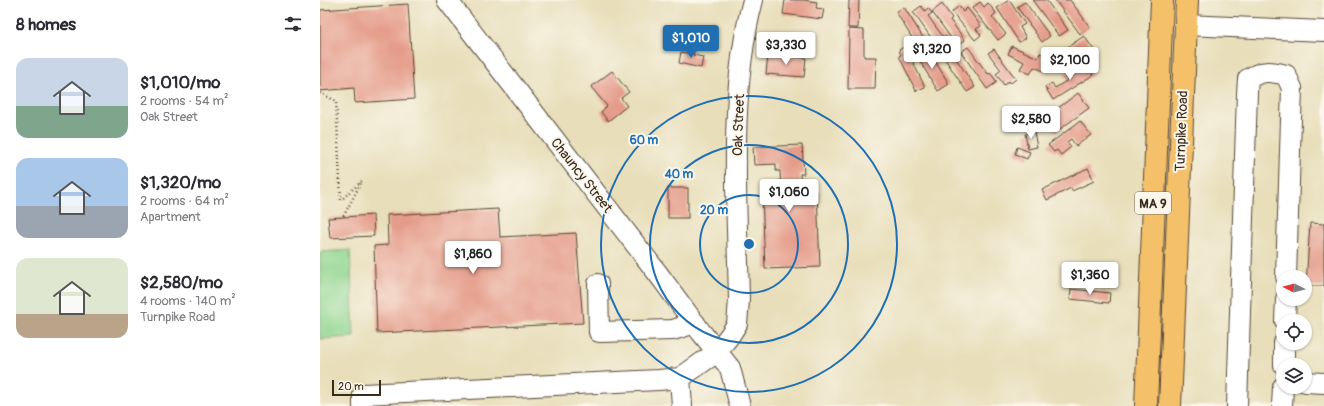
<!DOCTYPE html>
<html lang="en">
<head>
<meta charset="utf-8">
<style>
  body { margin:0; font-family:Pangolin,sans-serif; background:#f2f2f3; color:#2b2b33; height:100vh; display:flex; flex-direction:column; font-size:15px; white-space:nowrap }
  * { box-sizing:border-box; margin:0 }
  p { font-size:13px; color:#7c7c81 }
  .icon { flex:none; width:22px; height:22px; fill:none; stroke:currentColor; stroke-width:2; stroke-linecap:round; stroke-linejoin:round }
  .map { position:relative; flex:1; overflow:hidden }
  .details { display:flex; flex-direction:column; background:#fff; width:320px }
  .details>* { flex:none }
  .needle { width:26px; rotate:276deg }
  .controls { position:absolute; left:956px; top:270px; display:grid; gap:8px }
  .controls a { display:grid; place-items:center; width:36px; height:36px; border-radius:50%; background:#fff; box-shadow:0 1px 3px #0004; font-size:20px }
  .scale { position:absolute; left:12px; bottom:10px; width:49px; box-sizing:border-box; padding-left:4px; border:2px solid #3b2a1e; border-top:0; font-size:11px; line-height:14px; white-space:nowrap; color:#3b2a1e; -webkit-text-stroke:3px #fbf7ec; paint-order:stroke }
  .price { position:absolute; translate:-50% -34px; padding:0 9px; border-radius:4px; background:#fff; color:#222; font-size:13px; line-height:26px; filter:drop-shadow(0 1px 2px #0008) }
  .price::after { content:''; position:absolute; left:50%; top:24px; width:12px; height:9px; margin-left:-6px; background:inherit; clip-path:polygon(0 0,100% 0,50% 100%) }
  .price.active { background:#1f6fb2; color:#fff }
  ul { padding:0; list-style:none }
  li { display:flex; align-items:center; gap:12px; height:100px; padding:0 16px }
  li span { display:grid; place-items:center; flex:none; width:112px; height:80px; border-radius:12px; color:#555 }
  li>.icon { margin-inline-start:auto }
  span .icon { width:48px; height:48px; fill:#fffc; stroke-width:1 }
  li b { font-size:17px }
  h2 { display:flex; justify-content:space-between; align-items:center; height:48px; padding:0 16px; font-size:17px }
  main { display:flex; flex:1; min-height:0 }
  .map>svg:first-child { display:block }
</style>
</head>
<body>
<main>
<section class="details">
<h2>8 homes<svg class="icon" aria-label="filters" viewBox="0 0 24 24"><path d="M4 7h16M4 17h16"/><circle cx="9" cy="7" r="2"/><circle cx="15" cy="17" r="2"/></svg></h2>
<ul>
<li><span style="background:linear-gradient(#c9d6e8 60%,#7fa58c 0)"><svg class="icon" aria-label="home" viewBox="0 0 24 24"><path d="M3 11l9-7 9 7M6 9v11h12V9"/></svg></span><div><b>$1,010/mo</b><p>2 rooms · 54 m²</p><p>Oak Street</p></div></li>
<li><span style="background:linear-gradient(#a9c7e8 60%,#9aa5b1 0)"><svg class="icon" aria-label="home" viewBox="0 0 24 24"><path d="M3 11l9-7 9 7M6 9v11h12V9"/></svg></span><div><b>$1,320/mo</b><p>2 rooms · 64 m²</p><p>Apartment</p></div></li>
<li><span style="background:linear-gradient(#dfe7d0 70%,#b9a48a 0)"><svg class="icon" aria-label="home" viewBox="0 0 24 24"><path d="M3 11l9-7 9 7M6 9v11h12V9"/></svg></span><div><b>$2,580/mo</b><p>4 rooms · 140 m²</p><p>Turnpike Road</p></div></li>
</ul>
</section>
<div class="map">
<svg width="1004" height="406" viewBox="0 0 1004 406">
  <rect width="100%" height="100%" fill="#fbf7ec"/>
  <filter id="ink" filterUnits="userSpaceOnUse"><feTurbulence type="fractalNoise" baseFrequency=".025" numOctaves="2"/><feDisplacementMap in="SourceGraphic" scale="8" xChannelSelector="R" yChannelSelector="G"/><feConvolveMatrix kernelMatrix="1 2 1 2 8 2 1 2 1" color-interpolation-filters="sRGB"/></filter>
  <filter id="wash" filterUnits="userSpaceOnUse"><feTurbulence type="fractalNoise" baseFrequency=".012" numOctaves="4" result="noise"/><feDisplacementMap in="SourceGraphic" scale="16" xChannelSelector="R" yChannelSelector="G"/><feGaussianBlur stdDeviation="0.9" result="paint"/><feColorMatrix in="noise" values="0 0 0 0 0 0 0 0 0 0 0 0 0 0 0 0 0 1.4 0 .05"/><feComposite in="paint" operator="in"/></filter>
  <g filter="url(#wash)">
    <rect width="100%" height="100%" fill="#e8deba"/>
    <!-- green -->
    <path fill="#8dd58f" stroke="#648056" d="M30,250L34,337L0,339V252Z"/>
    <g id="blocks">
      <!-- building -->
      <g fill="#e59b89">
        <path d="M465,0H483L497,2L496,8L504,9L502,19L463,14Z"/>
        <path d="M529,0H539L538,28H528Z"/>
        <path d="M689,0L705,24L700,27L706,38L699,42L677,8Z"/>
        <path d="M714,0H726L748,30L739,36L713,1Z"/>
        <path d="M735,0H750L770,27L760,34Z"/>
        <path d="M660,2L664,7L668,3L676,13L672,17L686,34L678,40L652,8Z"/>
        <path d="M705,2L730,36L722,42L697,7Z"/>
        <path d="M88,4L94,99L35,103L34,88L0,91V10Z"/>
        <path d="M622,4L632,18L630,20L645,40L637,46L612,12Z"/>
        <path d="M601,6L605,11L608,8L612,13L608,16L623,37L625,36L629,41L619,49L593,12Z"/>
        <path d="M639,6L643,12L647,8L661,26L656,29L661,35L655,40L632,12Z"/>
        <path d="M584,7L607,44L599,49L576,12Z"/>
        <path d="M529,29L544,30V57H556L555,89H528Z"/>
        <path d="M764,36L774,50L763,57L759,51L738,65L733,57Z"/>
        <path d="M585,46L605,87L596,91L579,56L581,55L579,50Z"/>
        <path d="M692,46L718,58L720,53L727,56L725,61L728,63L724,71L714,67L710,74L700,69L704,62L688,54Z"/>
        <path d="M648,47L667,73L671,74L677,82L667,89L641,52Z"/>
        <path d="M368,48L374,50L373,55L383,57L381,68L359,63L361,52L367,53Z"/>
        <path d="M607,48L629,84L618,91L596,55Z"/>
        <path d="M674,49L696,79L691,83L689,81L684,85L676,74L681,70L668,53Z"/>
        <path d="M631,51L655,87L647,92L623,56Z"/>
        <path d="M448,55L486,58L484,77L446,74Z"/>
        <path d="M762,64L764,67L767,66L773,75L733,100L725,87L732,83L735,88L748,80L744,75Z"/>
        <path d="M292,71L309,92L301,98L307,106L288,121L281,112L287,106L271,87Z"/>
        <path d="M758,93L769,108L736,132L725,118Z"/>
        <path d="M760,121L771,135L756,146L751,139L747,142L751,147L741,155L737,150L734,152L728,145Z"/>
        <path d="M714,132L717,147L708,149L705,134Z"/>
        <path d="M482,145L484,174H480L481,193L497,192L500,267L445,269L442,194L461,193L460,171H456V164L434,165L433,147Z"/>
        <path d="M697,147L710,152L707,159L695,154Z"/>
        <path d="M768,168L774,181L752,191L751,188L727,200L722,190Z"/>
        <rect x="348" y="188" width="20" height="30"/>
        <path d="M178,209L180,237L256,233L263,323L57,333L54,246L68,245L67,215Z"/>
        <path d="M53,215L54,236L10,238L8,218Z"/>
        <path d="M990,223L1004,224V286H986Z"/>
        <path d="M751,289L790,293L789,303L750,299Z"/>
      </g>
    </g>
  </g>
  <g filter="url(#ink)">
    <use href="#blocks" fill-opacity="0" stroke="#554535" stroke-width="1"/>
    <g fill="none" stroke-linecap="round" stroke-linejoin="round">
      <!-- minor casing -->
      <g stroke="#554535" stroke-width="22">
        <g id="minor">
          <path d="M127,0L339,275L381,332L410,368L420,406"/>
          <path d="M866,25L1004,31"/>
          <path d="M278,284L279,332L353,330L375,323"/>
          <path d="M965,321L966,299"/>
          <path d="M964,365V343"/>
          <path d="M360,378L362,406"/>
          <path d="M985,382L1004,383"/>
          <path d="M43,406V394L339,380L360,378L397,352L410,335L417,324L419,300C417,203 408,94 433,0"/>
          <path d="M917,406L927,93L928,79C942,70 950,71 966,75L972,88L966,277"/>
          <path d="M962,406L963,387"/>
        </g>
      </g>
      <!-- highway casing -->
      <g stroke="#554535" stroke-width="24">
        <g id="highway">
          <path d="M826,406L842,0"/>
          <path d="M850,406L867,0"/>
        </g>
      </g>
      <!-- path -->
      <path stroke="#554535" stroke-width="2.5" stroke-dasharray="1 3" stroke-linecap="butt" d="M0,93L16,101L21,200L42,181L23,217"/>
      <!-- minor -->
      <use href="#minor" stroke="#fff" stroke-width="20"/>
      <!-- highway -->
      <use href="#highway" stroke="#f4c16b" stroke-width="22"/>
    </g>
  </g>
  <!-- distance rings -->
  <g fill="none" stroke="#1f6fb2" stroke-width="2">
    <circle cx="429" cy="244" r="49"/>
    <circle cx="429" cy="244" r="99"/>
    <circle cx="429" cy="244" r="148"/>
  </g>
  <g text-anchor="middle" stroke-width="4" stroke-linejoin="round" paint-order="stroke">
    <!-- shield labels -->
    <rect fill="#fbf7ec" stroke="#75685c" stroke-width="1" x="815" y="192" width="36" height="22" rx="3"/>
    <g font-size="13" font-weight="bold" fill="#3b2a1e">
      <text x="833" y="208">MA 9</text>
    </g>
    <!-- street labels -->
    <g font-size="14" fill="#3b2a1e" stroke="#fbf7ec">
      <text transform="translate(418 125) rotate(-88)" y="5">Oak Street</text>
      <text transform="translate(861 131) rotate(-88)" y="5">Turnpike Road</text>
      <text transform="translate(262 175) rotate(52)" y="5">Chauncy Street</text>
    </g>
  </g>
  <circle cx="429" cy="244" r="6" fill="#1f6fb2" stroke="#fbf7ec" stroke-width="2"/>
  <g font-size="12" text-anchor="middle" font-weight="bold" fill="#1f6fb2" stroke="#fbf7ec" stroke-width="4" stroke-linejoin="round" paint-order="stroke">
    <text x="324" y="144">60 m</text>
    <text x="359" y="178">40 m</text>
    <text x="394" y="214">20 m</text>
  </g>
</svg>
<div class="controls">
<a><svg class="needle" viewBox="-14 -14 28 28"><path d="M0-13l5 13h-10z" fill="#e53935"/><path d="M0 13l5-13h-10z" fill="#7c7c81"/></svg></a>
<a><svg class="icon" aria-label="locate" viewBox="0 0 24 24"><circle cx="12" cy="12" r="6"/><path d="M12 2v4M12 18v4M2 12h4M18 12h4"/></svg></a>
<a><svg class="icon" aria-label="layers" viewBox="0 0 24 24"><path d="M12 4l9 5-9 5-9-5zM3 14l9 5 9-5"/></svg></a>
</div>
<div class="scale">20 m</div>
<b class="price active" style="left:371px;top:59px">$1,010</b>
<b class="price" style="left:466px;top:66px">$3,330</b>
<b class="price" style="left:612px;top:70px">$1,320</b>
<b class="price" style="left:750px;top:81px">$2,100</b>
<b class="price" style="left:711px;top:140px">$2,580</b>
<b class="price" style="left:469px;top:213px">$1,060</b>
<b class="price" style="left:153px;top:275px">$1,860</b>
<b class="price" style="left:770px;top:296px">$1,360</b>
</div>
</main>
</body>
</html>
